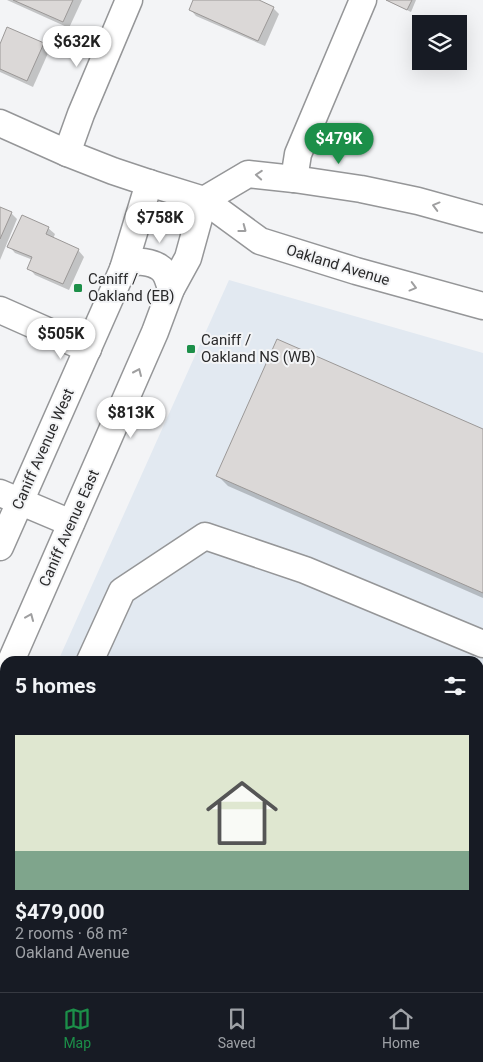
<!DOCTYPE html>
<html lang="en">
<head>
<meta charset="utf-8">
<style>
  body { margin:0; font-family:Roboto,sans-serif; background:#242831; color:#f1f3f6; height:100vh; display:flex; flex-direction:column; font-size:19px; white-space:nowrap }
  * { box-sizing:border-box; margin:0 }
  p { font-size:16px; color:#9ea1a6 }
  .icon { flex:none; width:28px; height:28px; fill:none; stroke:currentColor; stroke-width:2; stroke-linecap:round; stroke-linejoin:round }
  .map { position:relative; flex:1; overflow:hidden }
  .side { position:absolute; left:0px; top:656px; width:484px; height:336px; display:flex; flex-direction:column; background:#171b24; border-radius:15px 15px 0 0; box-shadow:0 5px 20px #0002 }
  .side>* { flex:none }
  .tools { position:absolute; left:412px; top:15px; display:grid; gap:10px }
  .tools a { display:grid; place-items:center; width:55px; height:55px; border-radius:0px; background:#171b24; box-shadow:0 5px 20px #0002; font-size:25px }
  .price { position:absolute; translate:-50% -42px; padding:0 11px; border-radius:18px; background:#fff; color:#222; font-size:16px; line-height:32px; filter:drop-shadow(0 1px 2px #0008) }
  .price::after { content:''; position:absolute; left:50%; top:30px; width:15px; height:11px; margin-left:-8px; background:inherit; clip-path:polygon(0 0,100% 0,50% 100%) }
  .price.selected { background:#1c8f49; color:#fff }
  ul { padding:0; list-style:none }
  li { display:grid; align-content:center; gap:10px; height:265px; padding:0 15px }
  li span { display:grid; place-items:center; height:155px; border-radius:0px; color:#555 }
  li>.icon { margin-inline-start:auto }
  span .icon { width:90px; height:90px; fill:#fffc; stroke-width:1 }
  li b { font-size:21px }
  h2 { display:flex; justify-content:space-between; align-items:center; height:60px; padding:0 15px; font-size:21px }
  .tab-bar { display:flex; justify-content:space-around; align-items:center; height:70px; border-top:1px solid #363941; background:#171b24; font-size:14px; color:#9ea1a6 }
  .tab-bar a { display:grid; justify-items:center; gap:2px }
  .tab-bar .selected { color:#1c8f49 }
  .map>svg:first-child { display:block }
</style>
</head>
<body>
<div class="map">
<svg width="483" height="992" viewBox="0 0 483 992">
  <rect width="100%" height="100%" fill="#f3f4f6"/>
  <!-- built -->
  <path fill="#e2e9f1" d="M229,280L483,353V992H0V792L5,780V988H479V661H58Z"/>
  <!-- shadow -->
  <g fill="#0003">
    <path d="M7,0H82L69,28Z"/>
    <path d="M194,0H256L273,8L279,14L265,46L196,16L190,9Z"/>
    <path d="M386,0H416L411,12Z"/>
    <path d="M43,44L49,51L33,87L0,72V47Z"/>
    <path d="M0,208L11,213L17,219L0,260Z"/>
    <path d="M48,228L55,234L53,239L78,250L84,257L69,290L35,275L29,268L33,260L15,253L9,246Z"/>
    <path d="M483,431V598L228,486L218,476Z"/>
    <path d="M150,658L158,661H149Z"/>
    <path d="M76,988H399L397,992H87Z"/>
  </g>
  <!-- building -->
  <g fill="#dbd8d7" stroke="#9b9897">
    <path d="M13,0H73L63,22Z"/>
    <path d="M193,0H259L274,7L258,41L189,10Z"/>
    <path d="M386,0H412L407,10Z"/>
    <path d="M7,27L44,43L27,81L0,69V44Z"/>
    <path d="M0,207L12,212L0,239Z"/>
    <path d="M22,215L49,227L46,234L79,249L63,284L27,269L32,257L7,247Z"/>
    <path d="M277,339L483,429V593L216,476Z"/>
    <path d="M88,988H384L382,992H99Z"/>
  </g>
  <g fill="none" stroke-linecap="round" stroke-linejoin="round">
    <!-- minor casing -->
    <g stroke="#959698" stroke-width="29">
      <g id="minor">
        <path d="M0,123L67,153L113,171L149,183L204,200L260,241L356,271L483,306"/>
        <path d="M67,153L81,114L129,0"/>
        <path d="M294,179L298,154L363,0"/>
        <path d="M204,200L248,174L257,175L294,179L361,189L418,201L483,219"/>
        <path d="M123,269C133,262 138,260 149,263C165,267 167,275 171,289"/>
        <path d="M0,310L88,349"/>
        <path d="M0,493L71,523"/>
        <path d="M0,547L123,269L149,183"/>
        <path d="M11,661L155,332L171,289L188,258L204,200"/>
        <path d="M90,661L122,591L205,536L305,570L483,644"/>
        <path d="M0,686L5,675"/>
        <path d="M0,863L5,852"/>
      </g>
    </g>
    <!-- minor -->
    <use href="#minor" stroke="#fff" stroke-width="26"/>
  </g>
  <!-- one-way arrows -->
  <defs><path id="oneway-chevron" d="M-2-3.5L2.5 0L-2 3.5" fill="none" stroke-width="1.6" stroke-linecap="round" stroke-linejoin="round" transform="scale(1.25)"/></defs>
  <g stroke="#9f9fa0">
    <use href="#oneway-chevron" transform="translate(259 175) rotate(-176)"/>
    <use href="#oneway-chevron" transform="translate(436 206) rotate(-165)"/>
    <use href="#oneway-chevron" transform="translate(243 229) rotate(37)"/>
    <use href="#oneway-chevron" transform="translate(413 287) rotate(15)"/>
    <use href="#oneway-chevron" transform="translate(138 372) rotate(-66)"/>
    <use href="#oneway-chevron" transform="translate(30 617) rotate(-67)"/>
  </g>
  <!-- markers -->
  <g fill="#1c8f49" stroke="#f3f4f6" stroke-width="2">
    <rect x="73" y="283" width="10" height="10" rx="2.5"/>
    <rect x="186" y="344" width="10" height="10" rx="2.5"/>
  </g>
  <g text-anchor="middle" stroke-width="4" stroke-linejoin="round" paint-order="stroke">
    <!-- street labels -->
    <g font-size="15" fill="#2a2a2b" stroke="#f3f4f6">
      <text transform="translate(338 265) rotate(17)" y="5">Oakland Avenue</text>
      <text transform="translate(43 449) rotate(-66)" y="5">Caniff Avenue West</text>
      <text transform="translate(69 528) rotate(-66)" y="5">Caniff Avenue East</text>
    </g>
    <!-- poi labels -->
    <g font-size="15" fill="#2a2a2b" stroke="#f3f4f6" text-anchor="start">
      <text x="88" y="284">Caniff /<tspan x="88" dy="17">Oakland (EB)</tspan></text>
      <text x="201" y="345">Caniff /<tspan x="201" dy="17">Oakland NS (WB)</tspan></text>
    </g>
  </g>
</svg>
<div class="tools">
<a><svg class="icon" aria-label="layers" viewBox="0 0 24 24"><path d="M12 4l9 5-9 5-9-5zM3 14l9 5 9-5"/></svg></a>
</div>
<b class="price" style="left:77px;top:68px">$632K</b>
<b class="price selected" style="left:339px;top:165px">$479K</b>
<b class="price" style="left:160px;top:244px">$758K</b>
<b class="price" style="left:61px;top:360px">$505K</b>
<b class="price" style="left:131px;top:439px">$813K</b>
<section class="side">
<h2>5 homes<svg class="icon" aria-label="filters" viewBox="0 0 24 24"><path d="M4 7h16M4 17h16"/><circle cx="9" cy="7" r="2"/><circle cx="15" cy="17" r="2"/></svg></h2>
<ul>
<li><span style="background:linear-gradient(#dfe7d0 75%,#7fa58c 0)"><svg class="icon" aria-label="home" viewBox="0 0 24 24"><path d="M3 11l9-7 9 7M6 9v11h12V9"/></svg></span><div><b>$479,000</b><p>2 rooms · 68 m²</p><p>Oakland Avenue</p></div></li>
</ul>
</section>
</div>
<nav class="tab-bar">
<a class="selected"><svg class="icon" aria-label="map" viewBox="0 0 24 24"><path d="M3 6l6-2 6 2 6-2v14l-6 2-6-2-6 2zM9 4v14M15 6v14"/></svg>Map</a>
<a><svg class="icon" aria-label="saved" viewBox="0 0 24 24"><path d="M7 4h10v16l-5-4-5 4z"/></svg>Saved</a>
<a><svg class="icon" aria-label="home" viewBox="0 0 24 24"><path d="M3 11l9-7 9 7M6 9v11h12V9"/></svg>Home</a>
</nav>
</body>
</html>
